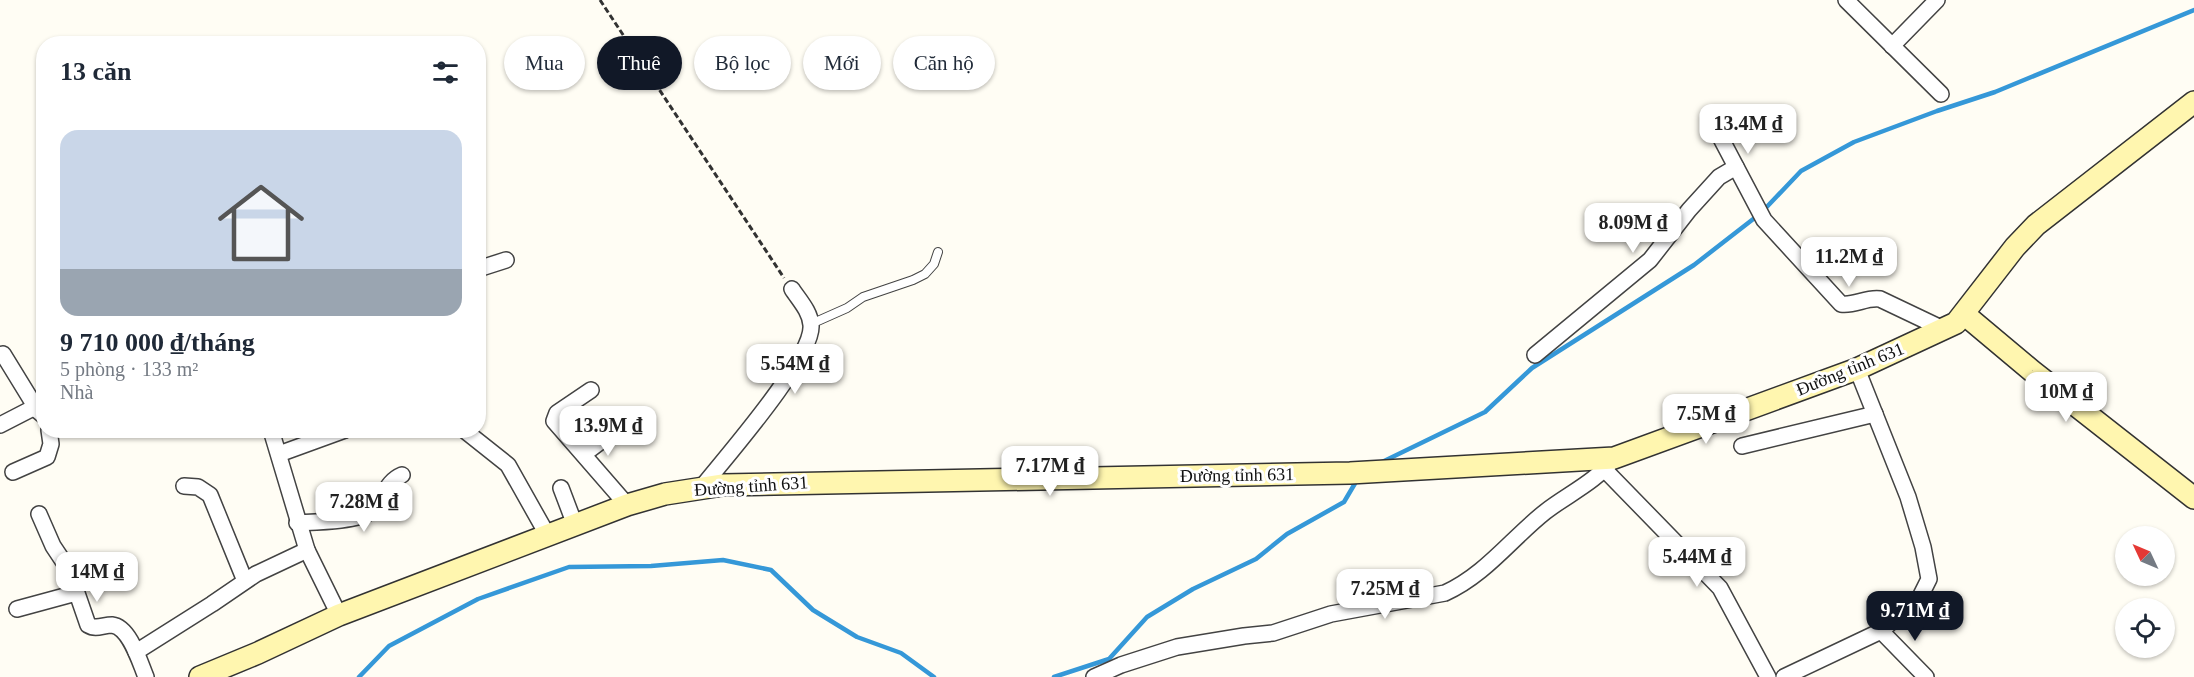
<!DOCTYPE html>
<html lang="vi">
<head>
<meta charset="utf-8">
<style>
  body { margin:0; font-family:Georgia,serif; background:#f2f2f3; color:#1f2937; height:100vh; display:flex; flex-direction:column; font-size:22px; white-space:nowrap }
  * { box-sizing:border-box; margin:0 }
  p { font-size:20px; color:#747a83 }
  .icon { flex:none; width:33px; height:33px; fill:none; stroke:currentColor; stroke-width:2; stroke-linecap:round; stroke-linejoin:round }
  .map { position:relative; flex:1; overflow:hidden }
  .side { position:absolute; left:36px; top:36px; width:450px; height:402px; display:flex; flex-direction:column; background:#fff; border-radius:24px; box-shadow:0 2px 4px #0004 }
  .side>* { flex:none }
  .top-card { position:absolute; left:504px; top:36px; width:570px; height:54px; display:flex; gap:12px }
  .needle { width:39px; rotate:314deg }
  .tools { position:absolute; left:2115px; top:526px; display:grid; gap:12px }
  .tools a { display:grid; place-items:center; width:60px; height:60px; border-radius:50%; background:#fff; box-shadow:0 2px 4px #0004; font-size:30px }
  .price { position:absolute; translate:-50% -51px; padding:0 14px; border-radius:12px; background:#fff; color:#222; font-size:20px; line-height:39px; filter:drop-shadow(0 2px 3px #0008) }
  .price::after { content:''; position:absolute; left:50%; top:36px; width:18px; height:14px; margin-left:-9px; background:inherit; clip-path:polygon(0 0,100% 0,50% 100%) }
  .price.current { background:#111827; color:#fff }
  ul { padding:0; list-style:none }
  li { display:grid; align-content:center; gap:12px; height:318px; padding:0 24px }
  li span { display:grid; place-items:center; height:186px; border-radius:18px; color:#555 }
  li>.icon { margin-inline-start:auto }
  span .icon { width:108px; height:108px; fill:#fffc; stroke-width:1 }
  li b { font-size:26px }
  h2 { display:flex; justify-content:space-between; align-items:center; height:72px; padding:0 24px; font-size:26px }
  .chip { padding:0 21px; border-radius:27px; background:#fff; box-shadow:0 2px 4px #0004; font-size:21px; line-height:54px }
  .chip.current { background:#111827; color:#fff }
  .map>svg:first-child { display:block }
</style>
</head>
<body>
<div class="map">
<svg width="2194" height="677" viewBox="0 0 2194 677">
  <rect width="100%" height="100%" fill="#fffdf4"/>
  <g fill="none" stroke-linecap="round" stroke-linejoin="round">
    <!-- stream -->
    <g stroke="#3598d8" stroke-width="4.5">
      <path d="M1380,463L1485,412L1532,368L1694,265L1761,213L1801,171L1854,142L1937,111L1995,92L2194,10"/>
      <path d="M359,677L389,646L478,599L569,567L651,566L723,560L771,570L813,610L857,637L901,653L934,677"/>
      <path d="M1054,677L1109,659L1147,617L1193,589L1256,559L1287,534L1344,502L1357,480"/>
    </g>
    <!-- lane casing -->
    <g stroke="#434343" stroke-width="10">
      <path id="lane" d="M811,324L847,308L863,297L913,280L925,274L934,264L938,252"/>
    </g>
    <!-- street casing -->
    <g stroke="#434343" stroke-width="18">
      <g id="street">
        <path d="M1846,0L1941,94"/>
        <path d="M1892,46L1937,0"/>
        <path d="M1715,127L1764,220L1841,304C1855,306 1866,297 1880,299L1943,329"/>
        <path d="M478,269L506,260"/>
        <path d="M3,354L38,411L44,416"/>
        <path d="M1535,355L1650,260L1689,210L1719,177L1736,167"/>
        <path d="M591,390L557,413L554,421L627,505"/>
        <path d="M0,425L35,407"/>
        <path d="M271,430L307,550L339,615"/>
        <path d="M464,430L508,465L548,536"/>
        <path d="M1742,446L1875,414"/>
        <path d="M279,454L345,430"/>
        <path d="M584,454L612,433"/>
        <path d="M1605,470L1720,588L1768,677"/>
        <path d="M13,472L47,457L51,444L49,430"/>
        <path d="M184,486L198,487L210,495L245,581"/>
        <path d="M702,487C725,458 814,357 811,325C810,311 799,300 792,289"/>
        <path d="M561,488L575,525"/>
        <path d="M39,514L53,546L69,570L88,625C96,630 103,625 112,625C130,627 140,663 146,677"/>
        <path d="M297,523C313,522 358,521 368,513C385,502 383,483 402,475"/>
        <path d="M17,609L76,593"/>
        <path d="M1881,631L1926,677"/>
        <path d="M136,652L212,604L256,574L307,550"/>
        <path d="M1094,677L1121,665L1177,647L1244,636L1273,633L1331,614L1445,593C1485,575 1511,539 1545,512C1568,494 1596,482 1614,458"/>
        <path d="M1784,677L1881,631L1920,597L1929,579L1923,547L1908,497L1857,369"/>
      </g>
    </g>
    <!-- secondary casing -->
    <g stroke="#323232" stroke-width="24">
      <g id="secondary">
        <path d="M1964,314L2032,371L2194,498"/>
        <path d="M200,677L258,653L339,615L627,505L665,494L723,485L1350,473L1614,458L1857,369L1956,323L2015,247L2036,225L2194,102"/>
      </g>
    </g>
    <!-- path -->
    <path stroke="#323232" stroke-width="3" stroke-dasharray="6 3" stroke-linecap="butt" d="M600,0L784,278"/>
    <!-- lane -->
    <use href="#lane" stroke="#fff" stroke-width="8"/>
    <!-- street -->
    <use href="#street" stroke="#fff" stroke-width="15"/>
    <!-- secondary -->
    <use href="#secondary" stroke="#fff6af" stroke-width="21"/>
  </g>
  <g text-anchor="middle" stroke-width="6" stroke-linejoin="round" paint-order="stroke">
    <!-- street labels -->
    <g font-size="18" fill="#101010" stroke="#fff">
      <text transform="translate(1850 369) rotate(-22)" y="6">Đường tỉnh 631</text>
      <text transform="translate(1237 475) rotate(-1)" y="6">Đường tỉnh 631</text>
      <text transform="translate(751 486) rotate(-4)" y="6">Đường tỉnh 631</text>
    </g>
  </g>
</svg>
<div class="tools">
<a><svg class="needle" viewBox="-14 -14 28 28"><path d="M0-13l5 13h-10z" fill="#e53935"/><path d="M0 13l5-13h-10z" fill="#747a83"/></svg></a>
<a><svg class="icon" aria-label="locate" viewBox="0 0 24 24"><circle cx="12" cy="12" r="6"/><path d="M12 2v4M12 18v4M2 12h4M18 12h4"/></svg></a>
</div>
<b class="price" style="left:1748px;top:155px">13.4M ₫</b>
<b class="price" style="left:1633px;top:254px">8.09M ₫</b>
<b class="price" style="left:1849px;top:288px">11.2M ₫</b>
<b class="price" style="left:795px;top:395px">5.54M ₫</b>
<b class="price" style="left:2066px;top:423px">10M ₫</b>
<b class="price" style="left:1706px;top:445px">7.5M ₫</b>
<b class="price" style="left:608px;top:457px">13.9M ₫</b>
<b class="price" style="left:1050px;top:497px">7.17M ₫</b>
<b class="price" style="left:364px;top:533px">7.28M ₫</b>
<b class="price" style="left:1697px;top:588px">5.44M ₫</b>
<b class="price" style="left:97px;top:603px">14M ₫</b>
<b class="price" style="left:1385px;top:620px">7.25M ₫</b>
<b class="price current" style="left:1915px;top:642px">9.71M ₫</b>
<div class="top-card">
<a class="chip">Mua</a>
<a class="chip current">Thuê</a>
<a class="chip">Bộ lọc</a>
<a class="chip">Mới</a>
<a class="chip">Căn hộ</a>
</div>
<section class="side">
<h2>13 căn<svg class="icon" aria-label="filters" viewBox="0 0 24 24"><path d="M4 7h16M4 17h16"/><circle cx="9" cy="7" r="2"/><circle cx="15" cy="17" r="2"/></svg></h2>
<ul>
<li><span style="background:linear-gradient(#c9d6e8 75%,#9aa5b1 0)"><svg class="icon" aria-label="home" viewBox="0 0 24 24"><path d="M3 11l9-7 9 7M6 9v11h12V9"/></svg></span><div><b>9 710 000 ₫/tháng</b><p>5 phòng · 133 m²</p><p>Nhà</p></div></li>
</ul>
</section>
</div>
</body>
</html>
